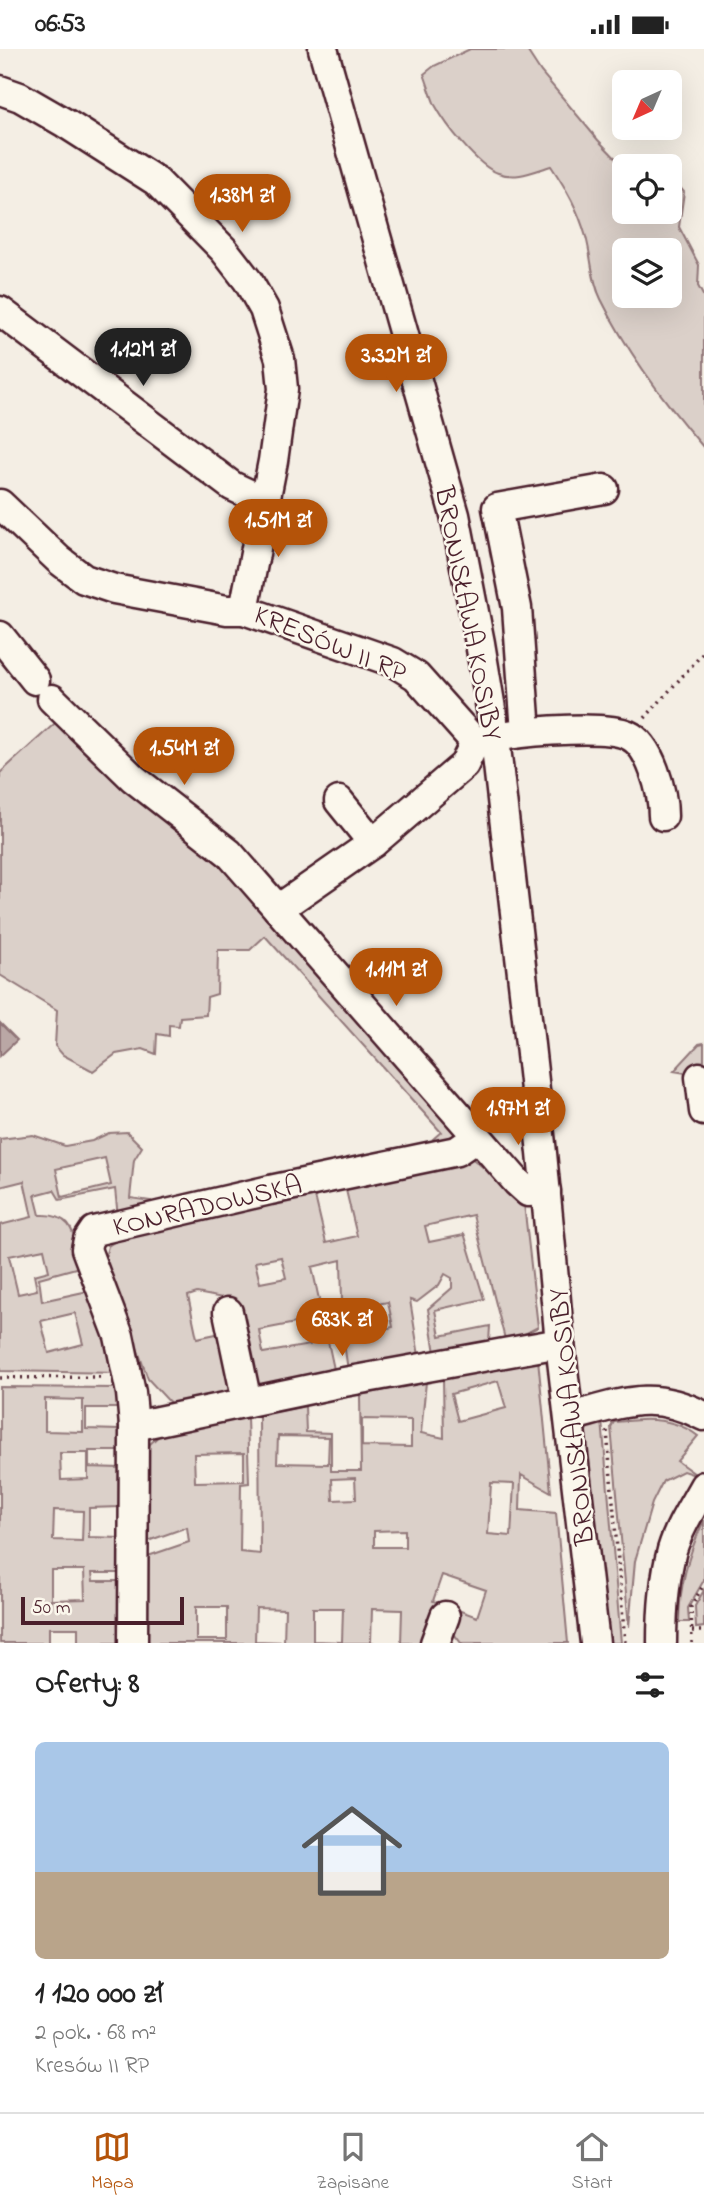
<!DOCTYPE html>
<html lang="pl">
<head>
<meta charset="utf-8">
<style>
  body { margin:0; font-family:"Indie Flower",sans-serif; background:#f6f6f6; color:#222; height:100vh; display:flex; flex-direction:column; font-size:26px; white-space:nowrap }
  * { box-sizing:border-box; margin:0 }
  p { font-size:23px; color:#767676 }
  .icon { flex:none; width:38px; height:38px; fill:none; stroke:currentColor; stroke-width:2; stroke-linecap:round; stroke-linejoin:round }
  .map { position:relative; height:1594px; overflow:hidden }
  .details { display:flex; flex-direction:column; background:#fff; flex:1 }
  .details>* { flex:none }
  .needle { width:46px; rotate:224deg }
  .controls { position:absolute; left:612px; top:21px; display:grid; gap:14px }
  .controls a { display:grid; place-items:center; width:70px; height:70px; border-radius:10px; background:#fff; box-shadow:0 7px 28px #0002; font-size:35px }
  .scale { position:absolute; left:21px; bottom:18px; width:163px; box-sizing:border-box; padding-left:7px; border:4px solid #4a1f2b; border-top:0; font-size:19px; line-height:24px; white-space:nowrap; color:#4a1f2b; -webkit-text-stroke:5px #fbf7ec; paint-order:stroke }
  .price { position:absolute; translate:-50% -60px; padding:0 16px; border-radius:24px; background:#b45309; color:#fff; font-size:23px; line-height:46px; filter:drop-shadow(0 2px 4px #0008) }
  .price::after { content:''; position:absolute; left:50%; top:42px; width:21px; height:16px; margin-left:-10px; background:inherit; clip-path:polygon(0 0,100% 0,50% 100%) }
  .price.active { background:#222; color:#fff }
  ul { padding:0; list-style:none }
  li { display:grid; align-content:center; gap:14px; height:371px; padding:0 35px }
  li span { display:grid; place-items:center; height:217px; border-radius:10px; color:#555 }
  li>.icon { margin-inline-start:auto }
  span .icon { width:126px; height:126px; fill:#fffc; stroke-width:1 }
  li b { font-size:30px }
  h2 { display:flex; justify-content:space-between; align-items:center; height:84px; padding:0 35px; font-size:30px }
  .status { display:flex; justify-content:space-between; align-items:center; height:49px; padding:0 35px; background:#fff; direction:ltr }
  .status svg { height:19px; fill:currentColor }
  .menu { display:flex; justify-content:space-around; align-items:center; height:98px; border-top:2px solid #e0e0e0; background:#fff; font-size:19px; color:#767676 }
  .menu a { display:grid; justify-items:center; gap:4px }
  .menu .active { color:#b45309 }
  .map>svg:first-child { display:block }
</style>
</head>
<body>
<div class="status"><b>06:53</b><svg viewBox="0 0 49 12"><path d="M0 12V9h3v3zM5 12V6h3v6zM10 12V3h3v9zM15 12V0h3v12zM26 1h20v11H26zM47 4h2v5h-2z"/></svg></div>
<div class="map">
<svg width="704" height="1594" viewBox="0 0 704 1594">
  <rect width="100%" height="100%" fill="#f4eee4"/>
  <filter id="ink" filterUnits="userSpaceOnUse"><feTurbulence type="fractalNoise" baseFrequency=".0143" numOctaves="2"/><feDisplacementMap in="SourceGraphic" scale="14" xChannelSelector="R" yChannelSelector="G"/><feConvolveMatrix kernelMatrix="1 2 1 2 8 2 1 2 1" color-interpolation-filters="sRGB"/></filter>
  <g filter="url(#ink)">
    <!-- green -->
    <g fill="#dbd0c9" stroke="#92787a" stroke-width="2" fill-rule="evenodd">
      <path d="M470,0H526L541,23L598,91L625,119V163H670V127L684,143L679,178L699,216L698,237L704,248V399C666,355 627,303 601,250C591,230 592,209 586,188C578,160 567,141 551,117C534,122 517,131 498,124C477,117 446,76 435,56C431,47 428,35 424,25L434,17ZM625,201H670V247H625Z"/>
      <path d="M64,666L227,808L462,1085L440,1096L433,1090L441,1083L265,887L250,901H218L217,945L207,948L206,966L180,968L179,977L169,976V987L157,985L156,1005L143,1000L116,1005L93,1022L63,1006L55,997L57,961L0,926V724Z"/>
      <path d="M704,994V1027L674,1022L699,995Z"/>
      <path d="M127,1083L142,1098L134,1111L130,1149L151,1152V1157L118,1168L115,1140L60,1151L54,1141L35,1146L40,1166C75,1164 74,1189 83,1217L39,1229L42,1252L93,1241L121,1324L0,1322V1176L32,1168L24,1132L0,1138V1090L33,1086L65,1097L92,1092L109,1084ZM105,1109L111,1136L62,1148L56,1120ZM44,1200L49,1222L34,1226L37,1241L18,1245L9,1207ZM75,1264L83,1295L49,1304L41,1272Z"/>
      <path d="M469,1107L505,1136L524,1155L538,1278L521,1287L505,1290L473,1166L425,1177L429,1193L464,1186V1184L484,1250L435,1261L440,1287L490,1277L489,1293L435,1304L428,1260L452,1239V1229L445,1225L439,1236L417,1253L410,1251L419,1307L348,1321L338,1255L342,1252L341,1211L312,1218L335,1325L255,1341L233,1251L197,1244L188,1247L197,1289L221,1284L235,1345L174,1358L148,1330L105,1209L108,1197L120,1189L314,1143L326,1194L357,1187L345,1137ZM281,1208L286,1229L260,1234L255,1213ZM388,1253L393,1278L347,1288L341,1262ZM306,1272L310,1296L263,1304L259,1281Z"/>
      <path d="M538,1310L551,1443L521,1426L520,1461L556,1464L568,1594H461L454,1585L430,1581L419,1594H401L402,1561L372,1560L371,1593L375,1594H147L145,1508L189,1493L187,1478L145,1493V1411L150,1395L162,1384L247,1368L249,1434L241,1435L240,1503L260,1505L259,1366L305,1357L306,1383L331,1384V1422H361L360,1346L426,1333L421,1384L444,1389L443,1329ZM498,1332L506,1359L458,1372L451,1345ZM362,1370L411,1371V1398L362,1397ZM278,1387L329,1388L328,1415L277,1414ZM244,1404V1432L195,1433L194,1405ZM355,1429L356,1450L333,1451L332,1430ZM491,1434L514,1435L511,1487L488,1485ZM405,1481V1498H374V1482ZM442,1526L486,1541L477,1568L433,1552ZM196,1558H227V1591H196ZM256,1559L285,1560L284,1593L255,1592ZM313,1559H343L342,1593L313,1592Z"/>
      <path d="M0,1338L117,1339V1359H86V1380L119,1381V1402H89V1418L120,1419V1458L89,1459V1488L120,1489V1524H92L93,1532H119V1594H78V1579H49V1594H0ZM45,1350L83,1351V1383L45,1382ZM60,1404H88V1430L61,1431ZM54,1461L83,1462L82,1492L53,1491ZM51,1521H84L85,1550L51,1551Z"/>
      <path d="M602,1371L621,1594H605L584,1385L589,1377Z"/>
      <path d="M640,1371C661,1370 681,1374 698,1387L677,1412L698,1427L683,1422L663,1432L652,1454L635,1512L629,1578L611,1378L614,1373Z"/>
      <path d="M704,1471V1531L688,1559L689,1573H679C679,1538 689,1503 704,1471Z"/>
      <path d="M704,1541V1578L696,1579L695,1557Z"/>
    </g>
    <!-- water -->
    <path fill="#baa7a5" stroke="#8d7174" stroke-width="2" d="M0,974L17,991L0,1007Z"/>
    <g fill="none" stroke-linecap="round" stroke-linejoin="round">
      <!-- minor casing -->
      <g stroke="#4a1f2b" stroke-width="33">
        <g id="minor">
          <path d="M323,0L455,466L480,594L493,672L524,942L542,1104L560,1294L595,1594"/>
          <path d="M0,41L20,48L65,74L156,132L224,201L248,232L264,260L280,310L283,340L273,412L244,561"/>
          <path d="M0,262L232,437L264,452"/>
          <path d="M0,455L59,511L84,530L114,540L227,561H244L393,613L416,627L475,693"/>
          <path d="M0,587L35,631"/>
          <path d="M52,650L133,729L229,804L517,1133L528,1143L546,1142"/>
          <path d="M526,683L517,559L497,459L604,440"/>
          <path d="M508,686C532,682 607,676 628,686C651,696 663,744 663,767"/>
          <path d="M339,752L373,794"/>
          <path d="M278,860L373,794L464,716L475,693"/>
          <path d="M700,1028L704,1062"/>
          <path d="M228,1263L247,1353"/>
          <path d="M570,1368C623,1354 652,1340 704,1367"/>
          <path d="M134,1377L344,1333L560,1294"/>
          <path d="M133,1594L134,1377L131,1344L119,1287L86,1200L88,1191L94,1182L270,1141L457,1102L476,1089"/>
          <path d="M435,1594L445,1567"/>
          <path d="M662,1594C662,1563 664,1531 672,1501C679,1478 693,1457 704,1437"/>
        </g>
      </g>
      <!-- path -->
      <g stroke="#4a1f2b" stroke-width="3.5" stroke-dasharray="2 5" stroke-linecap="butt">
        <path d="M645,669L704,603"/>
        <path d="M0,1329L103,1328"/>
        <path d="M607,1382L625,1594"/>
        <path d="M692,1582H704"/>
        <path d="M692,1594L691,1558L704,1535"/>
      </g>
      <!-- minor -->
      <use href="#minor" stroke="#fbf7ec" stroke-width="28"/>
    </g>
  </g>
  <g text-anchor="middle" stroke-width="5" stroke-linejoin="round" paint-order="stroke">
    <!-- street labels -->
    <g font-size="28" fill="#4a1f2b" stroke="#fbf7ec">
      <text transform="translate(470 564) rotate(79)" y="10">BRONISŁAWA KOSIBY</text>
      <text transform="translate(331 593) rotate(22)" y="10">KRESÓW II RP</text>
      <text transform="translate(207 1155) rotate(-13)" y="10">KONRADOWSKA</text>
      <text transform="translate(570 1368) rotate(-96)" y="10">BRONISŁAWA KOSIBY</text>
    </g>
  </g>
</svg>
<div class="controls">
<a><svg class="needle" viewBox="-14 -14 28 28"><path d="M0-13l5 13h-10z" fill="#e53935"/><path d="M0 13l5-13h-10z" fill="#767676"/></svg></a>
<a><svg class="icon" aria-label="locate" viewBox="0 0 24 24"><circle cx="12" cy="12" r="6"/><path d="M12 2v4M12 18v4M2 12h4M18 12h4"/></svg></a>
<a><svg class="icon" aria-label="layers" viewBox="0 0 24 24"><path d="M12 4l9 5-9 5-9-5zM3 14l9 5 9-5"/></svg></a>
</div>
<div class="scale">50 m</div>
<b class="price" style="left:242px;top:185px">1.38M zł</b>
<b class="price active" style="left:143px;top:339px">1.12M zł</b>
<b class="price" style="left:396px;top:345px">3.32M zł</b>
<b class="price" style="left:278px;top:510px">1.51M zł</b>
<b class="price" style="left:184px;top:738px">1.54M zł</b>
<b class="price" style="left:396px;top:959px">1.11M zł</b>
<b class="price" style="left:518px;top:1098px">1.97M zł</b>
<b class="price" style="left:342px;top:1309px">683K zł</b>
</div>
<section class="details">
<h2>Oferty: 8<svg class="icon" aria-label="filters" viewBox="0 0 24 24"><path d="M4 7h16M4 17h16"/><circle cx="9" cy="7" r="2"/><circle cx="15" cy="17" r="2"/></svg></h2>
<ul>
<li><span style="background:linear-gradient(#a9c7e8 60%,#b9a48a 0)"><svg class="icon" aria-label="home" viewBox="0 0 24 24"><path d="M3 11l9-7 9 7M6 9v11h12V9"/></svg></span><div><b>1 120 000 zł</b><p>2 pok. · 68 m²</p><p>Kresów II RP</p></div></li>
</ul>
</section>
<nav class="menu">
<a class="active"><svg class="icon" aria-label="map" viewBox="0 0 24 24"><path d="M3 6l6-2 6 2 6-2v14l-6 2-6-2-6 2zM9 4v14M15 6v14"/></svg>Mapa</a>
<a><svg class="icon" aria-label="saved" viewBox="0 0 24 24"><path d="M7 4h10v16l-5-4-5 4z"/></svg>Zapisane</a>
<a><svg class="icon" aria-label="home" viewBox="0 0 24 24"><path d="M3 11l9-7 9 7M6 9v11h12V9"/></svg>Start</a>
</nav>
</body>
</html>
